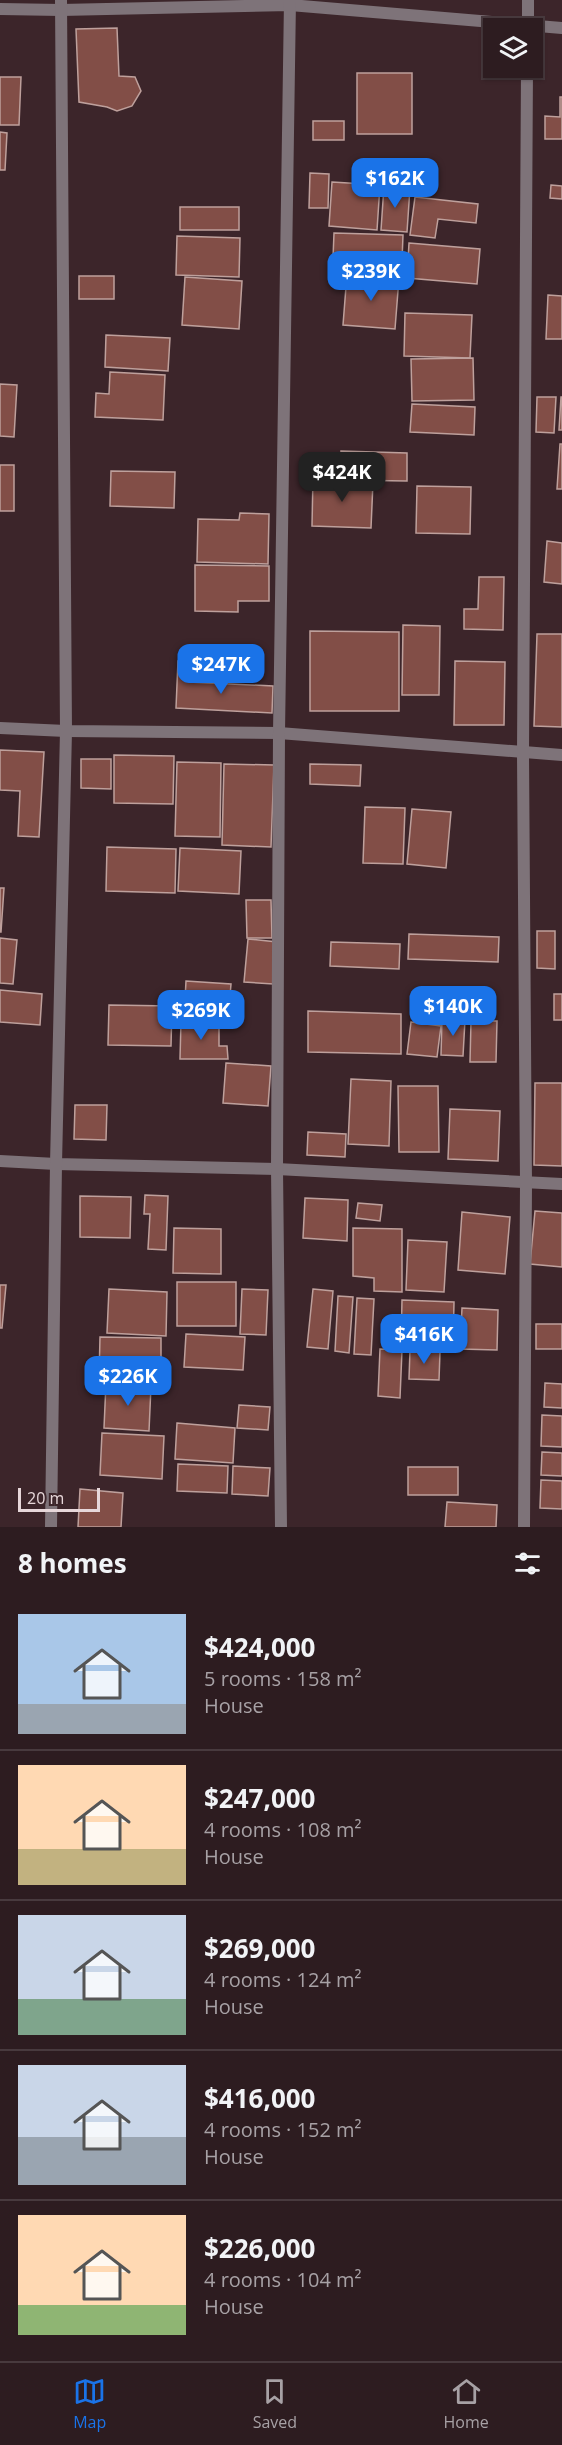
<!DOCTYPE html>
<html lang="en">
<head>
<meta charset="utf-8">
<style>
  body { margin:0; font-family:"Open Sans",sans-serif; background:#352529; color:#f1f3f6; height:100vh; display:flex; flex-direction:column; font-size:22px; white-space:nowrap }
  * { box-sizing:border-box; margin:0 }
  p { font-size:20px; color:#a7a1a5 }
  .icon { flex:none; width:33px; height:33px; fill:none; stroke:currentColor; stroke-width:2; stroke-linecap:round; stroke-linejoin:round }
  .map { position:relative; height:1527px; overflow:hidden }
  .details { display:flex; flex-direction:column; background:#2d1c20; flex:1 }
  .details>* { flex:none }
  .controls { position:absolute; left:483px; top:18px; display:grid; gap:12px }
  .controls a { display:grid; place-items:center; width:60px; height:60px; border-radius:0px; background:#2d1c20; box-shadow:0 2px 4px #0004,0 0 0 2px #483a3e; font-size:30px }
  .scale { position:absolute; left:18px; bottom:15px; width:82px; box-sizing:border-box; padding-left:6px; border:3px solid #e7d7da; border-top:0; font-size:16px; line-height:21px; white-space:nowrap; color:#e7d7da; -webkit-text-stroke:4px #3c252a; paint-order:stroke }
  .price { position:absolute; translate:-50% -51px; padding:0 14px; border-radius:12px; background:#1a73e8; color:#fff; font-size:20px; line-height:39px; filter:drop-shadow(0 2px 3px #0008) }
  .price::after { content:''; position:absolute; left:50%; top:36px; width:18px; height:14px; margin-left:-9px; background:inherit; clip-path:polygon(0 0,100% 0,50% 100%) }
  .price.on { background:#222; color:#fff }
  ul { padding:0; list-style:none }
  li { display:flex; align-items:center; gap:18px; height:150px; padding:0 18px }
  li+li { border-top:2px solid #483a3e }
  li span { display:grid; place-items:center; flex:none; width:168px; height:120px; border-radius:0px; color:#555 }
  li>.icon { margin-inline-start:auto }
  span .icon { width:72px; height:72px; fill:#fffc; stroke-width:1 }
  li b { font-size:26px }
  h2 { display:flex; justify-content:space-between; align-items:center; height:72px; padding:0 18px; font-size:26px }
  .tabs { display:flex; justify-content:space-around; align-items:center; height:84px; border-top:2px solid #483a3e; background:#2d1c20; font-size:16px; color:#a7a1a5 }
  .tabs a { display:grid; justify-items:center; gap:3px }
  .tabs .on { color:#1a73e8 }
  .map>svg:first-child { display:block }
</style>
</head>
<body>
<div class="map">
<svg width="562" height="1527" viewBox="0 0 562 1527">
  <rect width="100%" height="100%" fill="#3c252a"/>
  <!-- building -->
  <g fill="#824e47" stroke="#bea09c" stroke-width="1.5">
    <path d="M117,28L119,76L135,77L141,91L132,106L117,111L107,107L79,102L76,29Z"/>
    <rect x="357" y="73" width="55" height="61"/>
    <path d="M0,77H21L19,125H0Z"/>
    <path d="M560,97H562V139H545V116L560,117Z"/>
    <rect x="313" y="121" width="31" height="19"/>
    <path d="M0,132L7,133L5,170H0Z"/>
    <path d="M310,173L329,174L328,208H309Z"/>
    <path d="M332,182L380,185L377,230L329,226Z"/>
    <path d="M551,185L562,186V199L550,198Z"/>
    <path d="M384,186L410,188L407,232L381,230Z"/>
    <path d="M415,197L478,204L476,223L438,219L435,238L410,235Z"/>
    <rect x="180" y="207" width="59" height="23"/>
    <path d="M334,233L403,235L402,261L333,258Z"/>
    <path d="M177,236L240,238L239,277L176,275Z"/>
    <path d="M409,243L480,249L477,284L407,278Z"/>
    <path d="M347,274L399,278L395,329L343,325Z"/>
    <rect x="79" y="276" width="35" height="23"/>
    <path d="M185,277L242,281L239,329L182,325Z"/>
    <path d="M548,295L562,296V339H546Z"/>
    <path d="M405,313L472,315L470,358L404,356Z"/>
    <path d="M106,335L170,338L168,371L105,367Z"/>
    <path d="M473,358L474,400L412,401L411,359Z"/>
    <path d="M110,372L165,375L163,420L95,417L96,393L109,394Z"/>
    <path d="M0,384L17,385L14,437L0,436Z"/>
    <path d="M537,397H556L554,433L536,432Z"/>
    <path d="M561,397H562V430H559Z"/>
    <path d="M412,404L475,407L474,435L410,432Z"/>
    <path d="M560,444H562V489H557Z"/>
    <path d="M341,451L407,453V481L341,480Z"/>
    <rect x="0" y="465" width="14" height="46"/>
    <path d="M111,471L175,472L174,508L110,506Z"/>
    <path d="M313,476L340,477L339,481L373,482L371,528L312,526Z"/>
    <path d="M417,486L471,487L470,534L416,533Z"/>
    <path d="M240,513L269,514L268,564L197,562L198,519L239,520Z"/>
    <path d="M547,541L562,543V584L544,582Z"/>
    <path d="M195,565L269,566V601H238V612L195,611Z"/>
    <path d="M479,577H504L503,630L464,629V609H478Z"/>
    <path d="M403,625L440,626L439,695H402Z"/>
    <path d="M310,631L399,632V711H310Z"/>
    <path d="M537,634H562V727L534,726Z"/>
    <path d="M178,661L189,662V682L273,686L272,713L176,708Z"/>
    <path d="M455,661L505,662L504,725H454Z"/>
    <path d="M0,750L44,752L39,837L18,836L20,791L0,790Z"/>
    <path d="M114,755L174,756L173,804L114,803Z"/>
    <path d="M81,759H111V789L81,788Z"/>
    <path d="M177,762L221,763L220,837L175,836Z"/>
    <path d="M224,764L274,765L271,847L222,845Z"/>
    <path d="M310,764L361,765L360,786L310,784Z"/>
    <path d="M365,807L405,808L403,864L363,863Z"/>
    <path d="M412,809L451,812L446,868L407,864Z"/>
    <path d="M107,847L176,849L175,893L106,891Z"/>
    <path d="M180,848L241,851L239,894L178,891Z"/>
    <path d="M0,888H4L1,932H0Z"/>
    <path d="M246,900H271L272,938H247Z"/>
    <path d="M537,931H555V969L537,968Z"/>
    <path d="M409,934L499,937L498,962L408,959Z"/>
    <path d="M0,938L17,940L13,984L0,983Z"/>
    <path d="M248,939L277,942L273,984L244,982Z"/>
    <path d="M331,942L400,944L399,969L330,966Z"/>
    <path d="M186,981L231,984L228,1020L184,1018Z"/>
    <path d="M0,990L42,994L40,1025L0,1022Z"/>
    <rect x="554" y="994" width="8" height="26"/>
    <path d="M109,1005L172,1006L171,1046L108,1045Z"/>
    <path d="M308,1011L401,1014V1054L308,1052Z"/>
    <path d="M442,1019L465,1020L463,1056L441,1055Z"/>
    <path d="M181,1021L219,1022V1046H227L228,1059H180Z"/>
    <path d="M471,1021H497L496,1062H470Z"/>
    <path d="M411,1022L441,1026L437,1057L407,1054Z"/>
    <path d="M226,1063L271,1066L268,1106L223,1103Z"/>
    <path d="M351,1079L391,1081L389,1146L348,1144Z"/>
    <path d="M535,1083H562V1166L534,1165Z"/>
    <path d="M398,1086H438L439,1152H399Z"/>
    <path d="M75,1105H107L106,1140L74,1139Z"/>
    <path d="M450,1109L500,1111L498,1161L448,1159Z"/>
    <path d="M308,1132L346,1134L345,1157L307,1155Z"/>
    <path d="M145,1195L168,1196L166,1250L148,1249L150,1214H144Z"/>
    <path d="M80,1196L131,1197L130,1238L80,1237Z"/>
    <path d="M305,1198L348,1200L347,1241L303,1238Z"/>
    <path d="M358,1203L382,1205L380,1221L356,1218Z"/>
    <path d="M535,1211L562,1213V1267L530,1264Z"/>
    <path d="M462,1212L510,1217L505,1274L458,1270Z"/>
    <path d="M174,1228L221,1229V1274L173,1273Z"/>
    <path d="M353,1228L402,1229V1292L374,1291V1278L353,1276Z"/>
    <path d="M408,1240L447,1242L444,1292L406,1290Z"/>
    <rect x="177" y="1282" width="59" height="44"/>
    <path d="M0,1285H6L2,1328H0Z"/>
    <path d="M109,1289L167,1292L166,1336L107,1333Z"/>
    <path d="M242,1289L268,1290L266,1335L240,1334Z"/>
    <path d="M313,1289L333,1291L328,1349L307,1347Z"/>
    <path d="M338,1296L353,1297L349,1353L335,1351Z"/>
    <path d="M357,1298L374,1299L371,1355L354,1354Z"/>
    <path d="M402,1300L454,1302L453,1348L401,1347Z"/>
    <path d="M462,1308L498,1310L497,1350L460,1349Z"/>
    <rect x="536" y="1324" width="26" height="25"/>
    <path d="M186,1334L245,1337L243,1370L184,1367Z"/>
    <path d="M100,1337L161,1338V1380L99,1379Z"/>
    <path d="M380,1349L402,1350L400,1398L378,1396Z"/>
    <path d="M410,1350L440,1352L439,1380L409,1379Z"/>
    <path d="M106,1383L151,1386L149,1431L104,1428Z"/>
    <path d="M545,1383L562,1384V1408L544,1407Z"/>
    <path d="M239,1405L270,1407L268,1430L237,1428Z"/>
    <path d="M542,1415L562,1416V1447L541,1446Z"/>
    <path d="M177,1423L235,1428L233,1463L175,1459Z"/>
    <path d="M102,1433L164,1436L162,1479L100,1475Z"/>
    <path d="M542,1452L562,1453V1476L541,1475Z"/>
    <path d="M178,1464L228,1466L227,1493L177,1491Z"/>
    <path d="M233,1466L270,1468L268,1496L232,1494Z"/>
    <rect x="408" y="1467" width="50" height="28"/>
    <path d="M541,1480L562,1481V1509L540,1508Z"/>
    <path d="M80,1489L123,1493L121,1527H78Z"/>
    <path d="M447,1502L497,1505L496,1527H445Z"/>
  </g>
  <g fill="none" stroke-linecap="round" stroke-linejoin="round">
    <!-- street -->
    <g stroke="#7e7379" stroke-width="12">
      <path d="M0,9L61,10L290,5L562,28"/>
      <path d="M528,28V0"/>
      <path d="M0,728L66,731L279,733L562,755"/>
      <path d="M0,1161L56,1164L277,1169L562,1184"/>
      <path d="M51,1527L56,1164L66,731L61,0"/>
      <path d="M281,1527L277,1169L279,733L290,0"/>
      <path d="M524,1527L526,1184L523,753L527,68"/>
    </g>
  </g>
</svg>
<div class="controls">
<a><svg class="icon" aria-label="layers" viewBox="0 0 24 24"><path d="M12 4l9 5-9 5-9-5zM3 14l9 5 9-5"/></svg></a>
</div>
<div class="scale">20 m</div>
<b class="price" style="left:395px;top:209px">$162K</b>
<b class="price" style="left:371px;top:302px">$239K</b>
<b class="price on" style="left:342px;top:503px">$424K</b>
<b class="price" style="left:221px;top:695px">$247K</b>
<b class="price" style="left:453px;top:1037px">$140K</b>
<b class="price" style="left:201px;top:1041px">$269K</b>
<b class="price" style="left:424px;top:1365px">$416K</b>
<b class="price" style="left:128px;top:1407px">$226K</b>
</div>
<section class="details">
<h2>8 homes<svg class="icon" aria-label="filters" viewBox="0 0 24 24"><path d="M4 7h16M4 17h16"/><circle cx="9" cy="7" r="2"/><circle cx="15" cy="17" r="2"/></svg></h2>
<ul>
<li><span style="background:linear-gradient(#a9c7e8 75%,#9aa5b1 0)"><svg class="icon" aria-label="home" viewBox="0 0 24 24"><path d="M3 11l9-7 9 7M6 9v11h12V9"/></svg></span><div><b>$424,000</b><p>5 rooms · 158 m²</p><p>House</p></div></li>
<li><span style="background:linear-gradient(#ffd9b3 70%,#c2b280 0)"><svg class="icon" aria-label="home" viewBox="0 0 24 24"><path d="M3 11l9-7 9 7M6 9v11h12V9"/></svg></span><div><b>$247,000</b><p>4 rooms · 108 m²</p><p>House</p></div></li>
<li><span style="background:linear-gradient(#c9d6e8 70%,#7fa58c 0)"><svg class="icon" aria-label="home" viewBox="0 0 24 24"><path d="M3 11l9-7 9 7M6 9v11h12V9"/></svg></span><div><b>$269,000</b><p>4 rooms · 124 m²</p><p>House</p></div></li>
<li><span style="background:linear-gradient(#c9d6e8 60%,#9aa5b1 0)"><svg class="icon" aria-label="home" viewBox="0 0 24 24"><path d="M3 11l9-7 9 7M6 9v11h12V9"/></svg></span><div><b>$416,000</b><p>4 rooms · 152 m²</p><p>House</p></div></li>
<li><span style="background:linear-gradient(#ffd9b3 75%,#8fb573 0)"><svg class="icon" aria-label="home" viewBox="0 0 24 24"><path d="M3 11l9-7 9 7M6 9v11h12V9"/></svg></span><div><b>$226,000</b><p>4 rooms · 104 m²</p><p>House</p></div></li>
</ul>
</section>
<nav class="tabs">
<a class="on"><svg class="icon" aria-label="map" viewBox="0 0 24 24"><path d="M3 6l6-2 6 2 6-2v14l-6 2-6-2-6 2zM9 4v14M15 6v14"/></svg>Map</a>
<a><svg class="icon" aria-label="saved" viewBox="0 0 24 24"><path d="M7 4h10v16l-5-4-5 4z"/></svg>Saved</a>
<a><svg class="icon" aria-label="home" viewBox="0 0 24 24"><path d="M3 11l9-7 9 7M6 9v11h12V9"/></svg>Home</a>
</nav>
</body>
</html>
